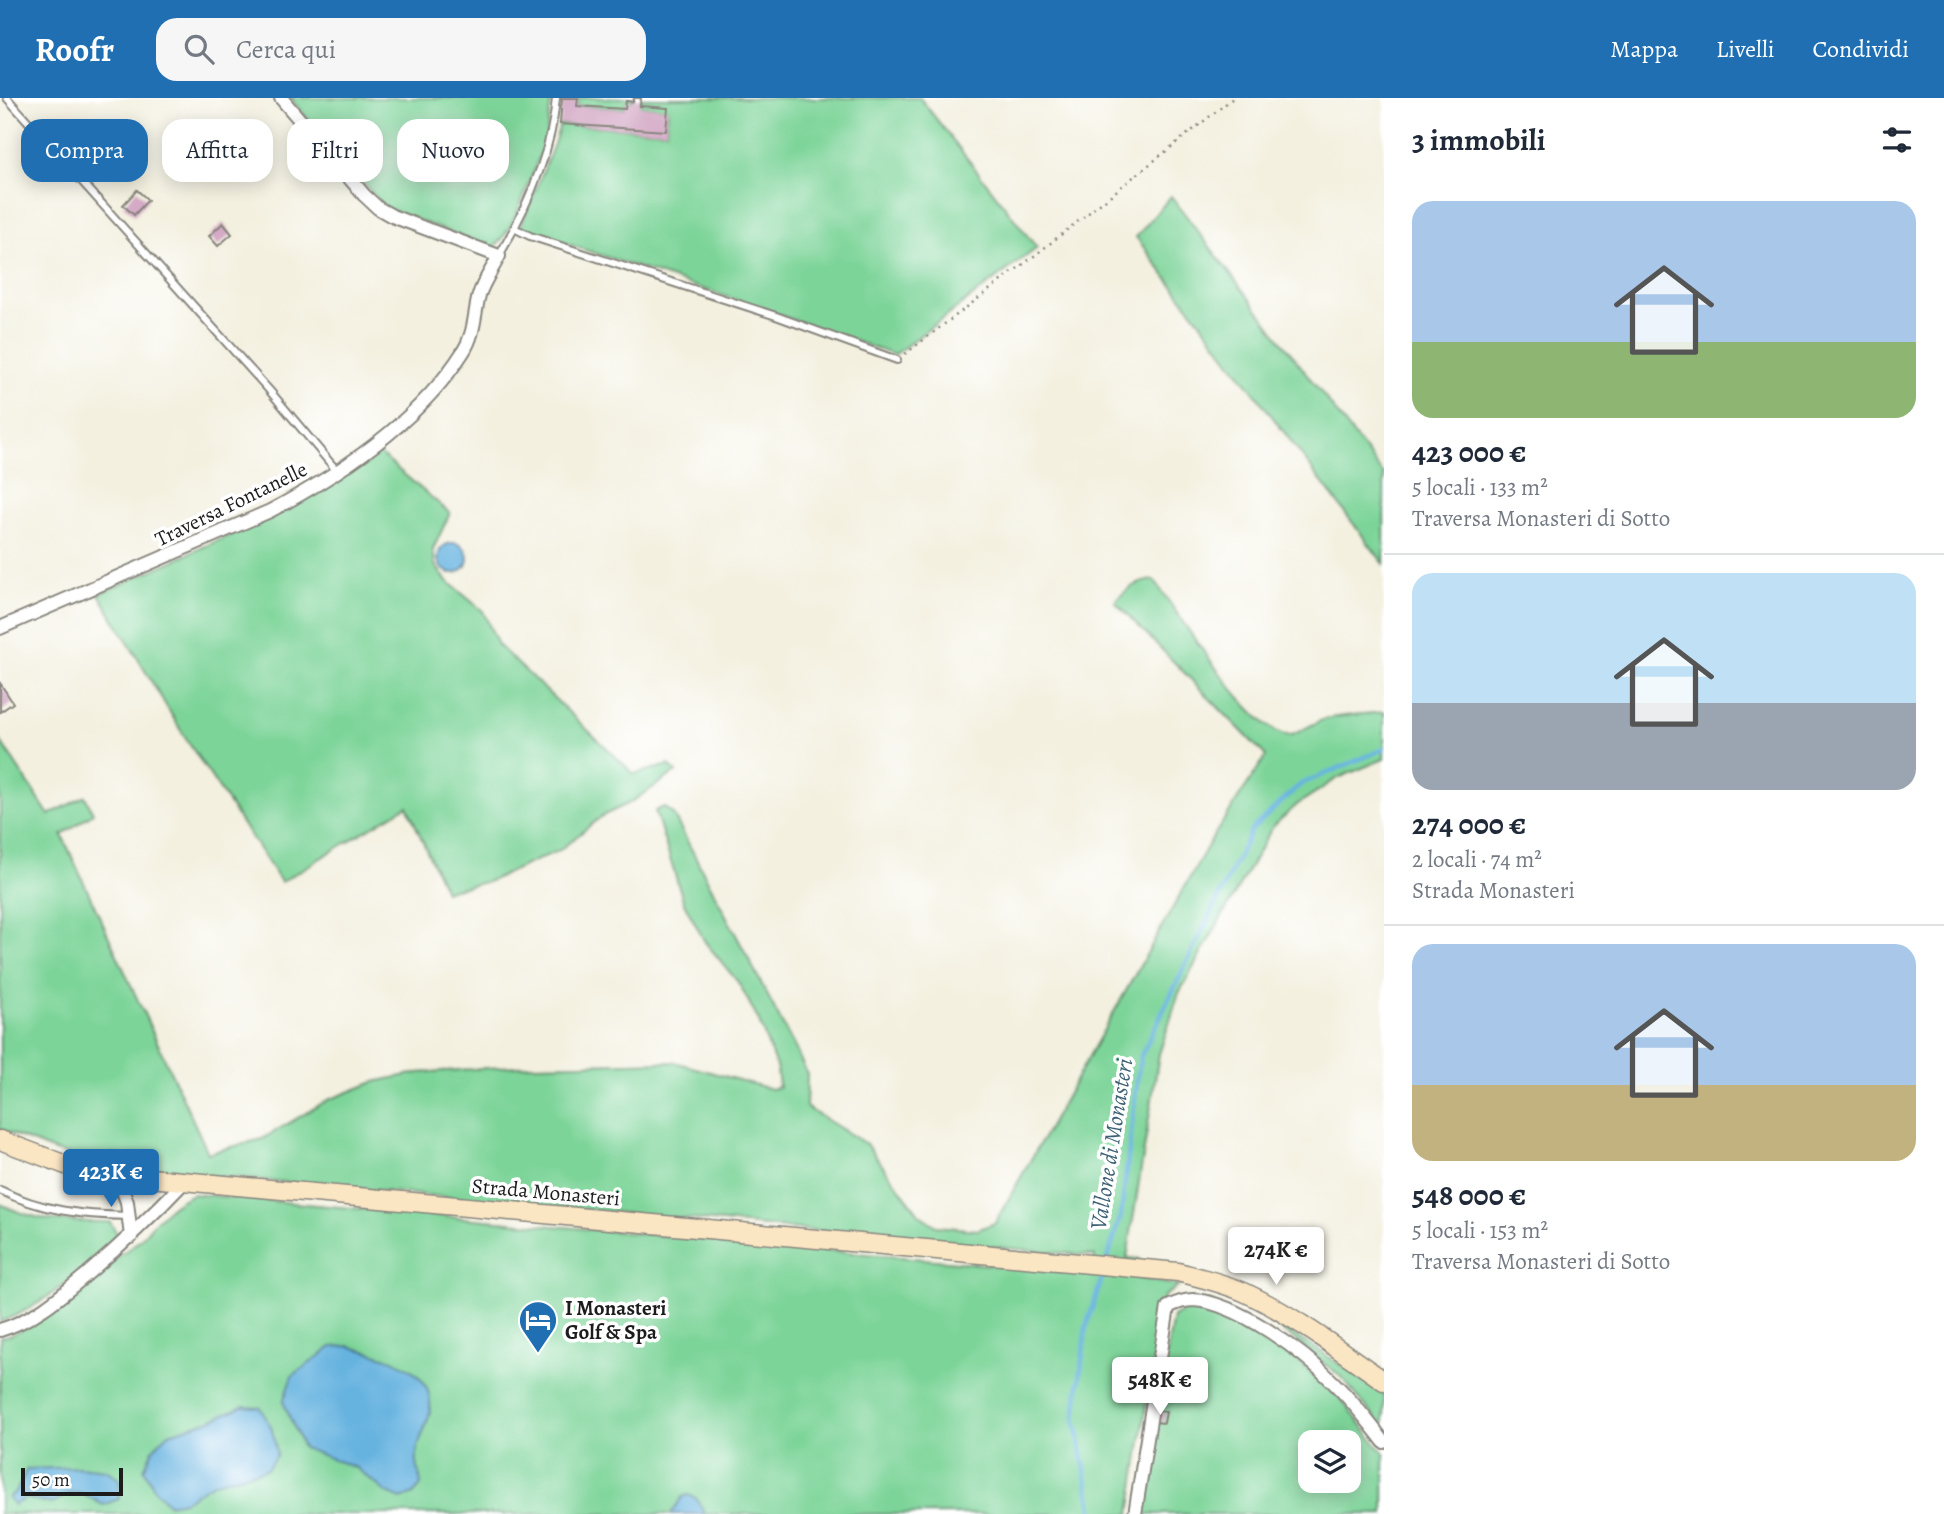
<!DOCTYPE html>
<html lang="it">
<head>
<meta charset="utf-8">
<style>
  body { margin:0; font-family:Alegreya,serif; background:#f6f6f7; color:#1f2937; height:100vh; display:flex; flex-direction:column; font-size:26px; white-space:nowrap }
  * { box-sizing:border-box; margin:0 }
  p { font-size:23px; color:#747a83 }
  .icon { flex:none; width:38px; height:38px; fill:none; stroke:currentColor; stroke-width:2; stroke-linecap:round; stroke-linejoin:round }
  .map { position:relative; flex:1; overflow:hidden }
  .drawer { display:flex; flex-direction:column; background:#fff; width:560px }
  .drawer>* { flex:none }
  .banner { position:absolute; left:21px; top:21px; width:665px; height:63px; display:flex; gap:14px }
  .fabs { position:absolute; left:1298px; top:1332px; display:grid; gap:14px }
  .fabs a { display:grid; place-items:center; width:63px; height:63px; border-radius:14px; background:#fff; box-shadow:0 4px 18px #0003; font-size:35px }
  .scale { position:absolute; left:21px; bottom:18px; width:102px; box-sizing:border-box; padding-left:7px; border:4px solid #1c1c1c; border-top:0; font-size:19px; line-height:24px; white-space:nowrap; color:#1c1c1c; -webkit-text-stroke:5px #fff; paint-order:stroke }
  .price { position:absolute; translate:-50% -60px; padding:0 16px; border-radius:7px; background:#fff; color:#222; font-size:23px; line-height:46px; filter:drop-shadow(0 2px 4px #0008) }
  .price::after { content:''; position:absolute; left:50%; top:42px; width:21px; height:16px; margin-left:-10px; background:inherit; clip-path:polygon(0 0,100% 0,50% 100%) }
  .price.active { background:#1f6fb2; color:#fff }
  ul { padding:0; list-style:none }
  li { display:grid; align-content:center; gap:14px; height:371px; padding:0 28px }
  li+li { border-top:2px solid #e0e1e3 }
  li span { display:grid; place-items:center; height:217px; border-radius:21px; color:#555 }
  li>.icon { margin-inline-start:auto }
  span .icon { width:126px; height:126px; fill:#fffc; stroke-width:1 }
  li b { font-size:30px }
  h2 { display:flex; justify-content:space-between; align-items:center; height:84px; padding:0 28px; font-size:30px }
  .chip { padding:0 24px; border-radius:21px; background:#fff; box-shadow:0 4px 18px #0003; font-size:24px; line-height:63px }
  .chip.active { background:#1f6fb2; color:#fff }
  header { display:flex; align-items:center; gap:42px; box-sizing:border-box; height:98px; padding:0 35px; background:#1f6fb2; color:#fff }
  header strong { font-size:33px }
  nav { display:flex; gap:38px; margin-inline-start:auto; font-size:24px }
  .search { width:490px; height:63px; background:#f6f6f7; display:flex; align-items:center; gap:18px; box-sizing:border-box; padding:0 24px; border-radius:21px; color:#747a83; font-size:26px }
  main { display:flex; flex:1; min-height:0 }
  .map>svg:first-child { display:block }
</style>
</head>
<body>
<header>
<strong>Roofr</strong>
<div class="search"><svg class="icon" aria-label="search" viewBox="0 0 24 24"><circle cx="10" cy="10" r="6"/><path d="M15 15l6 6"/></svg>Cerca qui</div>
<nav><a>Mappa</a><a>Livelli</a><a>Condividi</a></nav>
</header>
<main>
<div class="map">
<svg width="1384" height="1416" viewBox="0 0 1384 1416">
  <rect width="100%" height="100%" fill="#fff"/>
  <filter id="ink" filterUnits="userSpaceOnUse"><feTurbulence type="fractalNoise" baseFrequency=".0143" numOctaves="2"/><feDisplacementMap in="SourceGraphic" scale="14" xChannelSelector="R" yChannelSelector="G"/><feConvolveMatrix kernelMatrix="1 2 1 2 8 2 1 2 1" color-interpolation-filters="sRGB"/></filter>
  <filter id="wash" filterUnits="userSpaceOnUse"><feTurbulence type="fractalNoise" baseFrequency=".00686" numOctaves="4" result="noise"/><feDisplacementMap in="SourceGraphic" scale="28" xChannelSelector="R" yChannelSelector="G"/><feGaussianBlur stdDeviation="1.57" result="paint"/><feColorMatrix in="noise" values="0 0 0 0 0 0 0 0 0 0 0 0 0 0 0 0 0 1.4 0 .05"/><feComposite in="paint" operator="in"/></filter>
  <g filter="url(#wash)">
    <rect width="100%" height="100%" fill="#f3f0df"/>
    <!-- green -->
    <g fill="#7dd499" stroke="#4c785a" stroke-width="2" fill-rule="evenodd">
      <path d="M290,0H550L551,3L546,39L542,52C532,74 512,142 491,150L389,111L380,104Z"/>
      <path d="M578,0H634L633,4H626L625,11L577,8Z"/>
      <path d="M641,0H920L1037,150L894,257C774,213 652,175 532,134L521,128L554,46L560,26L666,33L668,11L640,8Z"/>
      <path d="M1171,98L1384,377V466L1136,139Z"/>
      <path d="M375,352L450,415L433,451L435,467L446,482L483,513L498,547L634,676L669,667L676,674L630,705L602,718L560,752L490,783L445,793L407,708L281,784L186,641L99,496L270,419Z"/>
      <path d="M1154,482C1174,510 1258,643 1291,637C1297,636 1315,624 1325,621C1344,617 1365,616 1384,614V661L1338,680L1298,706L1273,728L1179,895L1159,956L1127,1160L1139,1161L1138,1180L1179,1188L1164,1198L1162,1205L1130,1416H0V1239L11,1237L32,1227L141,1141C155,1122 171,1105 193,1096L1093,1176L1095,1158L195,1076L82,1060L54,1053L0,1031V642L49,717L85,698L93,715L62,737L208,1055L262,1041L328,1002L374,984L417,975L530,967L674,964L771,991L779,989L777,971L758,921L738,884L705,844L684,805L655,713L664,709L673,716L795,950L807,976L806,1009L866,1046L920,1117L936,1128L977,1132L995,1125L1211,742L1266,658L1115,504C1127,490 1136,484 1154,482Z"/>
      <path d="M0,1106C42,1126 65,1123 110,1124L118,1137L114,1144C79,1174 45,1208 0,1224Z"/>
      <path d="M1185,1212H1206L1231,1219L1252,1230L1302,1266L1340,1300L1384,1355V1416H1139L1147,1368L1153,1364L1155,1355L1150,1350L1173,1219ZM1311,1344H1349V1382H1311Z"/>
      <path d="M1259,1216L1318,1252L1384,1296V1330L1341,1279L1304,1249Z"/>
    </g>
    <!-- water -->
    <g fill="#66b3e0" stroke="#41687e" stroke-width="2">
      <circle cx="453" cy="460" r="15"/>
      <path d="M348,1248C380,1258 435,1267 430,1313C428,1327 419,1340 417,1354C415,1364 420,1377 421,1387L414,1396L401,1401L387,1395L356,1370L303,1350L283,1304L292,1278L332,1249Z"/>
      <path d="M243,1308L260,1309L272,1331L277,1356L267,1371L215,1384L184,1403L168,1406L155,1392L144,1371L153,1351L169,1335L208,1323Z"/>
      <path d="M80,1369L106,1372L119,1381V1401L103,1407C81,1394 74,1389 52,1406L26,1400L14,1407L8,1400L17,1392L27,1371Z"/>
      <path d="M688,1397L696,1400L705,1416H671L682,1399Z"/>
    </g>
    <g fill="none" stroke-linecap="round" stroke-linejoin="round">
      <!-- stream -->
      <g stroke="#66b3e0" stroke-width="4.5">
        <path d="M1107,1162L1121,1117L1140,960L1252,731L1301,686L1384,651"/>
        <path d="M1093,1416L1075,1319L1086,1230L1105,1170"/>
      </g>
    </g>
    <g id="blocks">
      <!-- building -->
      <g fill="#d2a5c3">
        <path d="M562,0H578L577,8L625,11L626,3L633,4L634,0H641L640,8L668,10L666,33L560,26Z"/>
        <path d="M137,92L148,102L134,117L123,107Z"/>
        <path d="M223,125L232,136L218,148L209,138Z"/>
        <path d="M0,585L13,605L0,614Z"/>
        <path d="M1157,1312L1166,1314L1164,1325L1155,1324Z"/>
      </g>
    </g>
  </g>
  <g filter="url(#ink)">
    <use href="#blocks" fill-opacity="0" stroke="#88867e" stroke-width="2"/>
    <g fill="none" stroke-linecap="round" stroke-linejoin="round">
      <!-- lane casing -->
      <g stroke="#88867e" stroke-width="10">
        <g id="lane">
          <path d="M7,0L269,292L337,373"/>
          <path d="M514,130L530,138L776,218L897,262"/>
          <path d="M499,158C526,111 552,55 556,0"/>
          <path d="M0,1092C41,1113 83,1117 129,1118"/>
        </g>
      </g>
      <!-- street casing -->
      <g stroke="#88867e" stroke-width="16">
        <g id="street">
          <path d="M0,530L270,413C342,375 419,323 463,254C475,236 474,216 479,197C483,184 493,170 499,158L392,118L378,110L364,97L281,0"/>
          <path d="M117,1077L127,1104L131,1139"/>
          <path d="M0,1232C34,1222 60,1199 86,1177C121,1147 153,1117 184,1084"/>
          <path d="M1135,1416L1168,1209C1176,1205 1184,1202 1193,1202C1237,1204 1305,1255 1335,1286C1353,1304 1369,1324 1384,1344"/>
        </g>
      </g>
      <!-- secondary casing -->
      <g stroke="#88867e" stroke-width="21">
        <path id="secondary" d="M0,1042L71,1069L117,1077L1178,1174C1201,1180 1224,1185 1246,1195C1295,1218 1339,1252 1384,1283"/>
      </g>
      <!-- path -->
      <path stroke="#88867e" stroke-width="2.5" stroke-dasharray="2 5" stroke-linecap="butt" d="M905,256L1038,155L1233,0"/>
      <!-- lane -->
      <use href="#lane" stroke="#fff" stroke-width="6"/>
      <!-- street -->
      <use href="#street" stroke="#fff" stroke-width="12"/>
      <!-- secondary -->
      <use href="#secondary" stroke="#fbe6c4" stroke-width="18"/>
    </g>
  </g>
  <!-- icons -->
  <defs>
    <g id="hotel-pin" transform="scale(2.0125)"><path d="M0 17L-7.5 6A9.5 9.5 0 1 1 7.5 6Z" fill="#1f6fb2" stroke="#fff"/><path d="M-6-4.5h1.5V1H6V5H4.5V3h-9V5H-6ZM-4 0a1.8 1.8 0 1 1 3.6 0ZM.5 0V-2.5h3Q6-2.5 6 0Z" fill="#fff"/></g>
  </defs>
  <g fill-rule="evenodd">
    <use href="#hotel-pin" x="538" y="1222"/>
  </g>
  <g text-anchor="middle" stroke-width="7" stroke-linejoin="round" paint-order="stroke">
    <!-- street labels -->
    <g font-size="21" fill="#1c1c1c" stroke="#fff">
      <text transform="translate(231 406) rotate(-26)" y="7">Traversa Fontanelle</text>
      <text transform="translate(546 1094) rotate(5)" y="7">Strada Monasteri</text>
    </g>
    <!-- poi labels -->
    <g font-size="21" font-weight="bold" fill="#1c1c1c" stroke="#fff" text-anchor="start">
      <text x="565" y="1217">I Monasteri<tspan x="565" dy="24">Golf &amp; Spa</tspan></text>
    </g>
    <!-- water labels -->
    <g font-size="23" font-style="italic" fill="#3d6074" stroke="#fff">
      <text transform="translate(1111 1046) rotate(-81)" y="8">Vallone di Monasteri</text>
    </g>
  </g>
</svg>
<div class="fabs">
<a><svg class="icon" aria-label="layers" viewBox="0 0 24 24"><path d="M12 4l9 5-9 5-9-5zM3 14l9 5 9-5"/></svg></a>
</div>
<div class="scale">50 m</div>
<b class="price active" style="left:111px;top:1111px">423K €</b>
<b class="price" style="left:1276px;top:1189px">274K €</b>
<b class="price" style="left:1160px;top:1319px">548K €</b>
<div class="banner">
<a class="chip active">Compra</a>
<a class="chip">Affitta</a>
<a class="chip">Filtri</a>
<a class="chip">Nuovo</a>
</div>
</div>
<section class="drawer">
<h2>3 immobili<svg class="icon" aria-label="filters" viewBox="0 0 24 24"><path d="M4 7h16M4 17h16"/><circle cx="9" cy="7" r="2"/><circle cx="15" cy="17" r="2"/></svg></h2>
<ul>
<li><span style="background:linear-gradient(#a9c7e8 65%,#8fb573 0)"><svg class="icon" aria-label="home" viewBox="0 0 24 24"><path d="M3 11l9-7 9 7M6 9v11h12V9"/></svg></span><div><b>423 000 €</b><p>5 locali · 133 m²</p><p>Traversa Monasteri di Sotto</p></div></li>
<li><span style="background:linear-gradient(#bfe0f5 60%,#9aa5b1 0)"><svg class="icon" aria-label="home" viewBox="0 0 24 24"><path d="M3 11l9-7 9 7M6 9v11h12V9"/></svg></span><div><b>274 000 €</b><p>2 locali · 74 m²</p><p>Strada Monasteri</p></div></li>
<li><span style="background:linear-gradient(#a9c7e8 65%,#c2b280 0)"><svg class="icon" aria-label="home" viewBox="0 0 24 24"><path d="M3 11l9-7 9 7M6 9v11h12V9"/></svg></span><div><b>548 000 €</b><p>5 locali · 153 m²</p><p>Traversa Monasteri di Sotto</p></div></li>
</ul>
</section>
</main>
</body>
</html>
